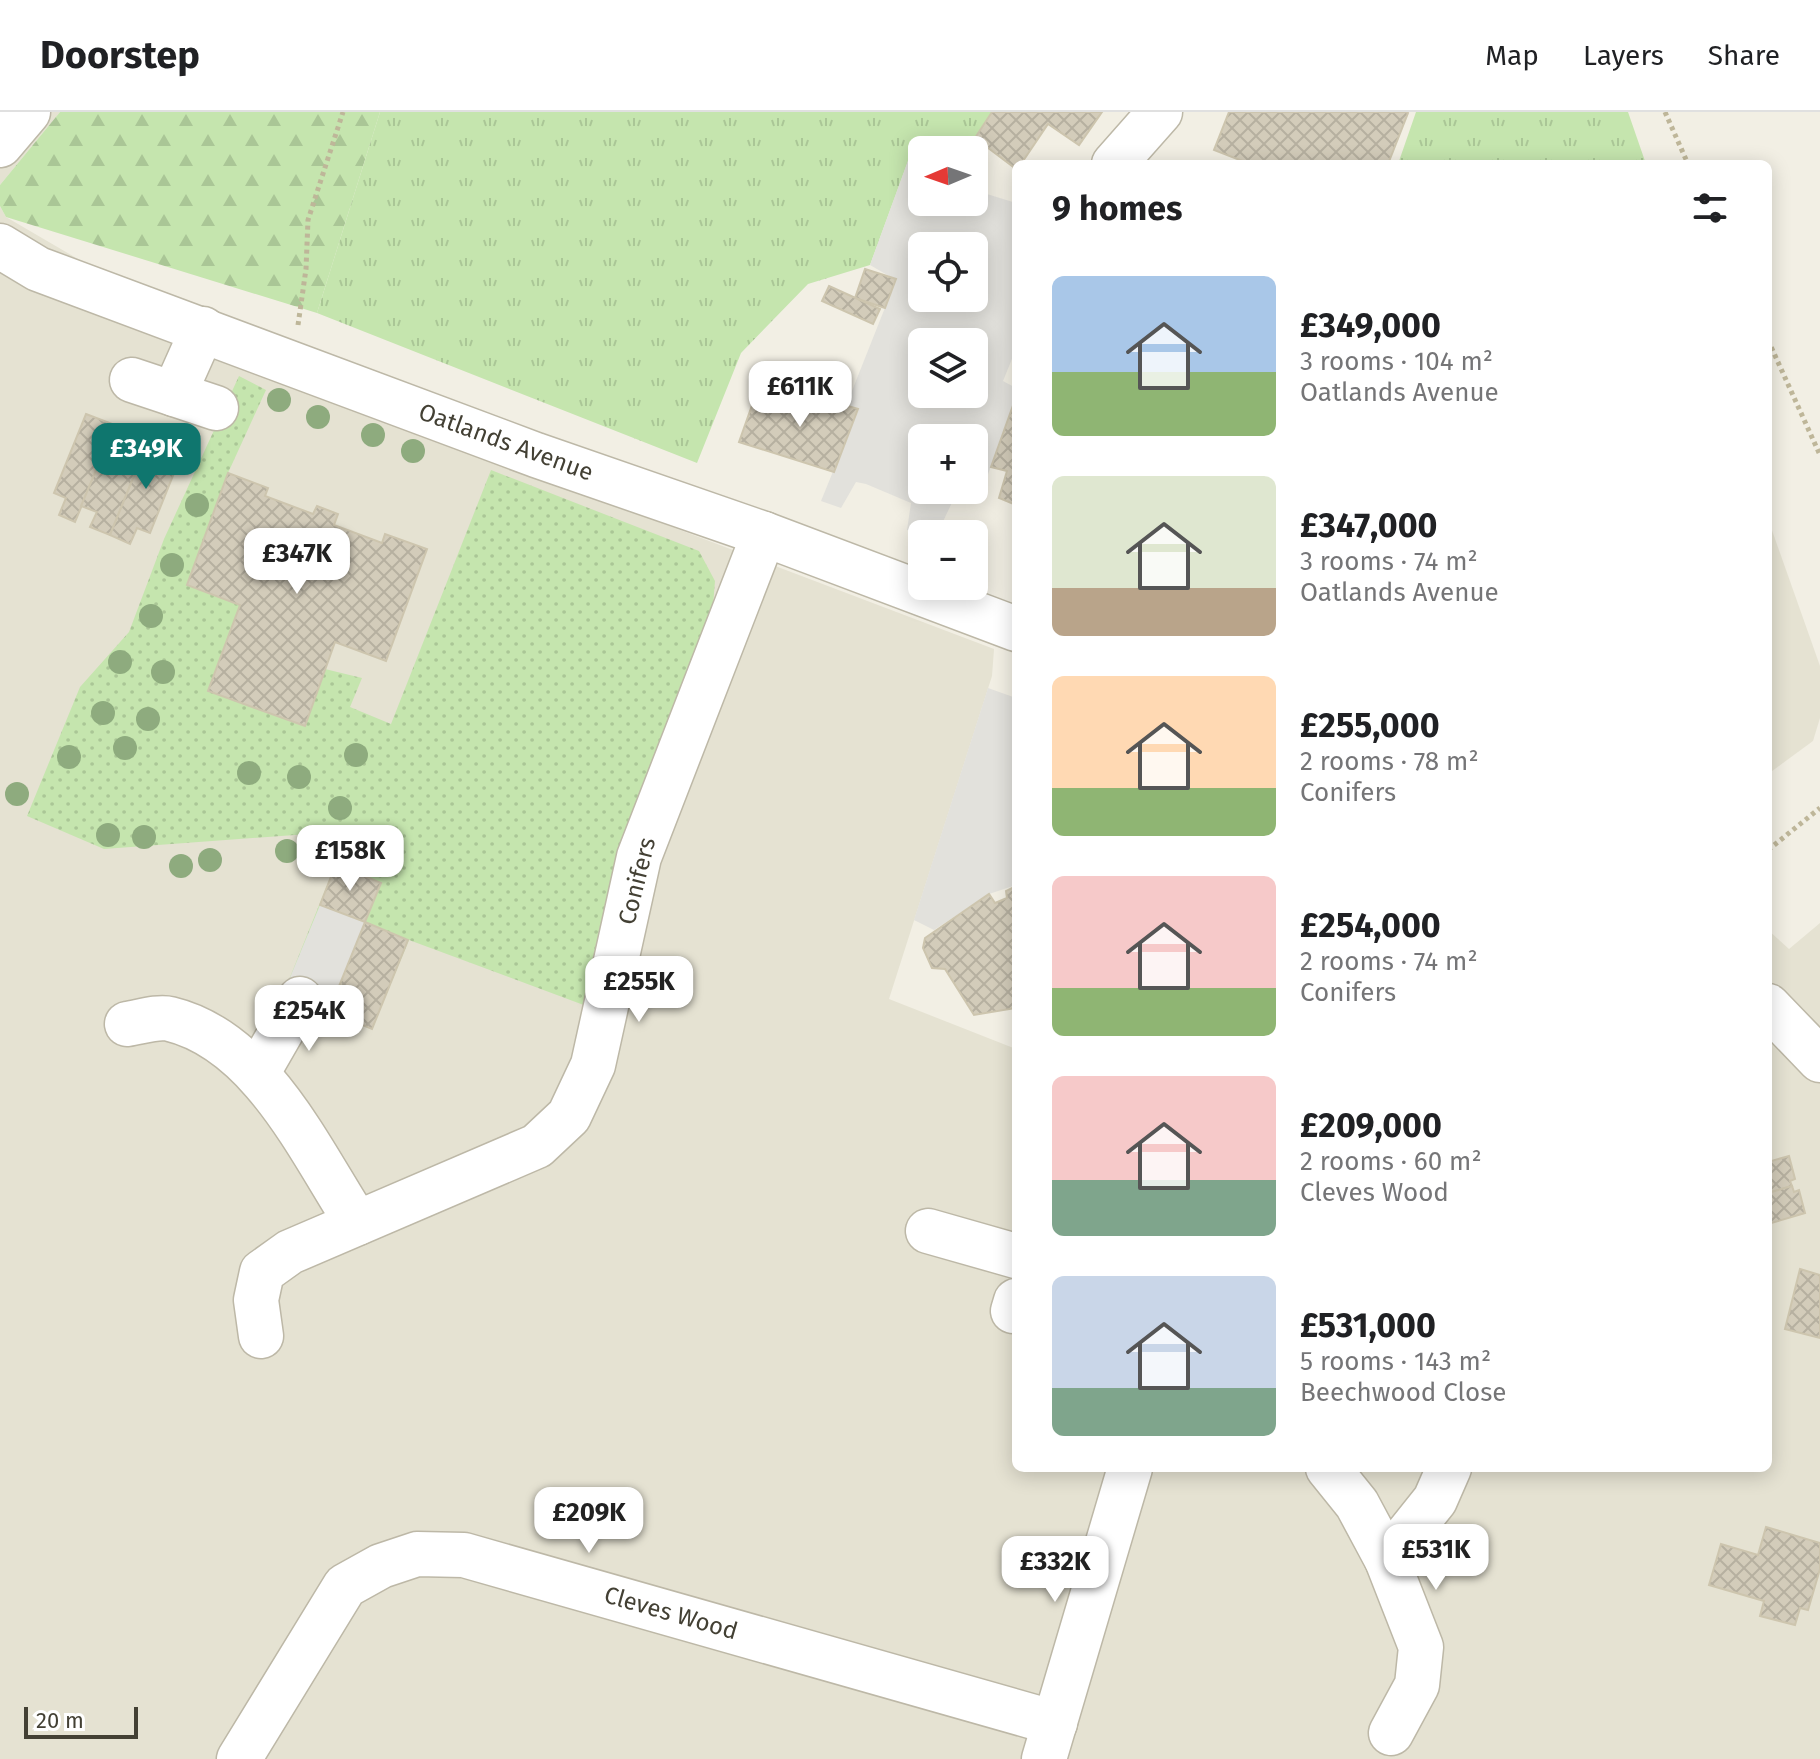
<!DOCTYPE html>
<html lang="en">
<head>
<meta charset="utf-8">
<style>
  body { margin:0; font-family:"Fira Sans",sans-serif; background:#f2f2f2; color:#202124; height:100vh; display:flex; flex-direction:column; font-size:30px; white-space:nowrap }
  * { box-sizing:border-box; margin:0 }
  p { font-size:26px; color:#757577 }
  .icon { flex:none; width:44px; height:44px; fill:none; stroke:currentColor; stroke-width:2; stroke-linecap:round; stroke-linejoin:round }
  .map { position:relative; flex:1; overflow:hidden }
  .sheet { position:absolute; left:1012px; top:48px; width:760px; height:1312px; display:flex; flex-direction:column; background:#fff; border-radius:12px; box-shadow:0 4px 20px #0003 }
  .sheet>* { flex:none }
  .needle { width:52px; rotate:268deg }
  .tools { position:absolute; left:908px; top:24px; display:grid; gap:16px }
  .tools a { display:grid; place-items:center; width:80px; height:80px; border-radius:12px; background:#fff; box-shadow:0 4px 20px #0003; font-size:40px }
  .scale { position:absolute; left:24px; bottom:20px; width:114px; box-sizing:border-box; padding-left:8px; border:4px solid #434034; border-top:0; font-size:22px; line-height:28px; white-space:nowrap; color:#434034; -webkit-text-stroke:6px #fff; paint-order:stroke }
  .price { position:absolute; translate:-50% -68px; padding:0 18px; border-radius:16px; background:#fff; color:#222; font-size:26px; line-height:52px; filter:drop-shadow(0 2px 4px #0008) }
  .price::after { content:''; position:absolute; left:50%; top:48px; width:24px; height:18px; margin-left:-12px; background:inherit; clip-path:polygon(0 0,100% 0,50% 100%) }
  .price.active { background:#0f766e; color:#fff }
  ul { padding:0; list-style:none }
  li { display:flex; align-items:center; gap:24px; height:200px; padding:0 40px }
  li span { display:grid; place-items:center; flex:none; width:224px; height:160px; border-radius:12px; color:#555 }
  li>.icon { margin-inline-start:auto }
  span .icon { width:96px; height:96px; fill:#fffc; stroke-width:1 }
  li b { font-size:34px }
  h2 { display:flex; justify-content:space-between; align-items:center; height:96px; padding:0 40px; font-size:34px }
  header { display:flex; align-items:center; gap:48px; box-sizing:border-box; height:112px; padding:0 40px; background:#fff; border-bottom:2px solid #e0e0e0 }
  header strong { font-size:38px }
  nav { display:flex; gap:44px; margin-inline-start:auto; font-size:28px }
  .map>svg:first-child { display:block }
</style>
</head>
<body>
<header>
<strong>Doorstep</strong>
<nav><a>Map</a><a>Layers</a><a>Share</a></nav>
</header>
<div class="map">
<svg width="1820" height="1647" viewBox="0 0 1820 1647">
  <defs>
    <pattern id="forest-firs" width="22" height="20" patternUnits="userSpaceOnUse" patternTransform="scale(2)"><rect width="22" height="20" fill="#c5e5ae"/><path d="M5 1l3.5 6h-7zM16 11l3.5 6h-7z" fill="#aac696"/></pattern>
    <pattern id="park-tufts" width="24" height="20" patternUnits="userSpaceOnUse" patternTransform="scale(2)"><rect width="24" height="20" fill="#c5e5ae"/><path d="M3 7l-1-3M5 7V3M7 7l1-3M15 17l-1-3M17 17v-4M19 17l1-3" fill="none" stroke="#aac696"/></pattern>
    <pattern id="garden-dots" width="8" height="8" patternUnits="userSpaceOnUse" patternTransform="scale(2)"><rect width="8" height="8" fill="#c5e5ae"/><path d="M2 2h.1M6 6h.1" fill="none" stroke="#aac696" stroke-width="1.8" stroke-linecap="round"/></pattern>
    <pattern id="building-cross-hatch" width="8" height="8" patternUnits="userSpaceOnUse" patternTransform="scale(2)"><rect width="8" height="8" fill="#d3ccba"/><path d="M0 0l8 8M0 8l8-8" fill="none" stroke="#b6b0a0"/></pattern>
  </defs>
  <rect width="100%" height="100%" fill="#f2efe4"/>
  <!-- residential -->
  <g fill="#e5e2d2">
    <path d="M0,0H60L0,73Z"/>
    <path d="M0,94L6,105L287,269L994,537L992,564L889,887L1016,937V1356H1768V818L1789,837L1820,811V1647H0Z"/>
    <path d="M1768,407L1820,554V606L1813,629L1768,662Z"/>
  </g>
  <!-- forest -->
  <path fill="url(#forest-firs)" d="M60,0H380L317,201L6,105L0,94V73Z"/>
  <!-- park -->
  <g fill="url(#park-tufts)">
    <path d="M380,0H992L969,38H929L914,33L870,153L808,172L741,241L697,351L317,201Z"/>
    <path d="M1416,0H1628L1646,52H1398Z"/>
  </g>
  <!-- garden -->
  <path fill="url(#garden-dots)" d="M239,264L266,278L228,361L187,473L240,493L209,579L304,614L325,557L362,566L350,595L391,612L491,358L699,439L715,469L712,506L589,895L409,828L372,917L284,880L349,719L104,737L27,704L80,575L129,520L164,427Z"/>
  <!-- parking -->
  <g fill="#e2e1dc" fill-rule="evenodd">
    <path d="M914,32L929,38H922V90H974V78L1016,91V237L1003,269L1016,276V285L982,379L974,376V326H922V378H958L937,422L922,424L907,418L911,391L866,372L856,370L841,396L821,389L858,298L846,294L896,168L870,153ZM922,134H974V186H922ZM922,230H974V282H922Z"/>
    <path d="M988,576L1016,586V751L1012,754L1016,759V773L989,782L934,818L914,808Z"/>
    <path d="M320,793L365,810L329,899L284,880Z"/>
  </g>
  <!-- building -->
  <g fill="url(#building-cross-hatch)" stroke="#cdc5ae" stroke-width="2">
    <path d="M992,0H1102L1079,33L1048,12L1021,52H1016V57L975,26Z"/>
    <path d="M1229,0H1406L1408,1L1388,52H1250L1214,38Z"/>
    <path d="M865,157L896,167L885,196L855,186Z"/>
    <path d="M829,174L880,197L873,212L822,189Z"/>
    <path d="M800,280L858,297L834,360L739,330L756,282L794,298Z"/>
    <path d="M1016,285V393L999,386L1007,359L991,355Z"/>
    <path d="M86,302L115,313L75,410L59,403L66,386L54,381Z"/>
    <path d="M115,313L149,327L110,423L90,415L97,400L81,394Z"/>
    <path d="M149,327L182,341L150,421L137,416L130,432L110,423Z"/>
    <path d="M228,361L268,376L265,384L313,402L317,394L338,402L334,413L382,431L385,422L427,437L386,549L335,530L305,614L208,579L240,493L187,473Z"/>
    <path d="M336,752L381,771L365,810L320,793Z"/>
    <path d="M1016,774V896L974,903L945,857L932,856L923,836L925,826L989,782L995,791L1007,786L1006,779Z"/>
    <path d="M365,810L408,828L372,917L329,899Z"/>
    <path d="M1789,1044L1795,1067L1790,1069L1792,1074L1768,1081V1050Z"/>
    <path d="M1792,1074L1794,1080L1799,1078L1805,1101L1768,1112V1081Z"/>
    <path d="M1800,1157L1820,1163V1226L1785,1217Z"/>
    <path d="M1766,1415L1820,1431V1457L1808,1498L1800,1496L1795,1513L1760,1504L1764,1489L1709,1473L1721,1432L1758,1443Z"/>
  </g>
  <g fill="none" stroke-linecap="round" stroke-linejoin="round">
    <!-- minor casing -->
    <g stroke="#bdb8a7" stroke-width="47">
      <g id="minor">
        <path d="M0,33L28,0"/>
        <path d="M1114,52L1160,0"/>
        <path d="M0,134L38,157L536,343L764,422L1016,517"/>
        <path d="M132,268L174,282L203,217"/>
        <path d="M174,282L216,296"/>
        <path d="M1768,894L1820,948"/>
        <path d="M127,912C140,910 158,904 170,907C261,929 310,1039 357,1111"/>
        <path d="M258,960L300,887"/>
        <path d="M928,1119L1016,1144"/>
        <path d="M1013,1199L1016,1189"/>
        <path d="M261,1224L256,1188L262,1160L290,1140L537,1034L569,1004L593,953L639,745L764,422"/>
        <path d="M1328,1356L1357,1392L1387,1448L1421,1535L1417,1573L1391,1621"/>
        <path d="M1387,1448L1435,1388L1449,1356"/>
        <path d="M239,1647L345,1474L381,1454L417,1442L464,1443L1055,1611"/>
        <path d="M1044,1647L1130,1356"/>
      </g>
    </g>
    <!-- path -->
    <g stroke="#beb699" stroke-width="5" stroke-dasharray="4 4" stroke-linecap="butt">
      <path d="M1665,0L1688,52"/>
      <path d="M298,213L306,157L308,108L343,0"/>
      <path d="M1768,228L1820,343"/>
      <path d="M1768,738L1820,696"/>
    </g>
    <!-- minor -->
    <use href="#minor" stroke="#fff" stroke-width="44"/>
  </g>
  <!-- trees -->
  <g fill="#8eab7e">
    <circle cx="279" cy="288" r="12"/>
    <circle cx="318" cy="305" r="12"/>
    <circle cx="373" cy="323" r="12"/>
    <circle cx="413" cy="339" r="12"/>
    <circle cx="197" cy="393" r="12"/>
    <circle cx="172" cy="453" r="12"/>
    <circle cx="151" cy="504" r="12"/>
    <circle cx="120" cy="550" r="12"/>
    <circle cx="163" cy="560" r="12"/>
    <circle cx="103" cy="601" r="12"/>
    <circle cx="148" cy="607" r="12"/>
    <circle cx="125" cy="636" r="12"/>
    <circle cx="356" cy="643" r="12"/>
    <circle cx="69" cy="645" r="12"/>
    <circle cx="249" cy="661" r="12"/>
    <circle cx="299" cy="665" r="12"/>
    <circle cx="17" cy="682" r="12"/>
    <circle cx="340" cy="696" r="12"/>
    <circle cx="108" cy="723" r="12"/>
    <circle cx="144" cy="725" r="12"/>
    <circle cx="287" cy="739" r="12"/>
    <circle cx="323" cy="744" r="12"/>
    <circle cx="210" cy="748" r="12"/>
    <circle cx="181" cy="754" r="12"/>
  </g>
  <g text-anchor="middle" stroke-width="6" stroke-linejoin="round" paint-order="stroke">
    <!-- street labels -->
    <g font-size="24" fill="#434034" stroke="#fff">
      <text transform="translate(506 330) rotate(20)" y="8">Oatlands Avenue</text>
      <text transform="translate(637 769) rotate(-76)" y="8">Conifers</text>
      <text transform="translate(671 1501) rotate(16)" y="8">Cleves Wood</text>
    </g>
  </g>
</svg>
<div class="tools">
<a><svg class="needle" viewBox="-14 -14 28 28"><path d="M0-13l5 13h-10z" fill="#e53935"/><path d="M0 13l5-13h-10z" fill="#757577"/></svg></a>
<a><svg class="icon" aria-label="locate" viewBox="0 0 24 24"><circle cx="12" cy="12" r="6"/><path d="M12 2v4M12 18v4M2 12h4M18 12h4"/></svg></a>
<a><svg class="icon" aria-label="layers" viewBox="0 0 24 24"><path d="M12 4l9 5-9 5-9-5zM3 14l9 5 9-5"/></svg></a>
<a>+</a>
<a>−</a>
</div>
<div class="scale">20 m</div>
<b class="price" style="left:800px;top:317px">£611K</b>
<b class="price active" style="left:146px;top:379px">£349K</b>
<b class="price" style="left:297px;top:484px">£347K</b>
<b class="price" style="left:350px;top:781px">£158K</b>
<b class="price" style="left:639px;top:912px">£255K</b>
<b class="price" style="left:309px;top:941px">£254K</b>
<b class="price" style="left:589px;top:1443px">£209K</b>
<b class="price" style="left:1436px;top:1480px">£531K</b>
<b class="price" style="left:1055px;top:1492px">£332K</b>
<section class="sheet">
<h2>9 homes<svg class="icon" aria-label="filters" viewBox="0 0 24 24"><path d="M4 7h16M4 17h16"/><circle cx="9" cy="7" r="2"/><circle cx="15" cy="17" r="2"/></svg></h2>
<ul>
<li><span style="background:linear-gradient(#a9c7e8 60%,#8fb573 0)"><svg class="icon" aria-label="home" viewBox="0 0 24 24"><path d="M3 11l9-7 9 7M6 9v11h12V9"/></svg></span><div><b>£349,000</b><p>3 rooms · 104 m²</p><p>Oatlands Avenue</p></div></li>
<li><span style="background:linear-gradient(#dfe7d0 70%,#b9a48a 0)"><svg class="icon" aria-label="home" viewBox="0 0 24 24"><path d="M3 11l9-7 9 7M6 9v11h12V9"/></svg></span><div><b>£347,000</b><p>3 rooms · 74 m²</p><p>Oatlands Avenue</p></div></li>
<li><span style="background:linear-gradient(#ffd9b3 70%,#8fb573 0)"><svg class="icon" aria-label="home" viewBox="0 0 24 24"><path d="M3 11l9-7 9 7M6 9v11h12V9"/></svg></span><div><b>£255,000</b><p>2 rooms · 78 m²</p><p>Conifers</p></div></li>
<li><span style="background:linear-gradient(#f6c9c9 70%,#8fb573 0)"><svg class="icon" aria-label="home" viewBox="0 0 24 24"><path d="M3 11l9-7 9 7M6 9v11h12V9"/></svg></span><div><b>£254,000</b><p>2 rooms · 74 m²</p><p>Conifers</p></div></li>
<li><span style="background:linear-gradient(#f6c9c9 65%,#7fa58c 0)"><svg class="icon" aria-label="home" viewBox="0 0 24 24"><path d="M3 11l9-7 9 7M6 9v11h12V9"/></svg></span><div><b>£209,000</b><p>2 rooms · 60 m²</p><p>Cleves Wood</p></div></li>
<li><span style="background:linear-gradient(#c9d6e8 70%,#7fa58c 0)"><svg class="icon" aria-label="home" viewBox="0 0 24 24"><path d="M3 11l9-7 9 7M6 9v11h12V9"/></svg></span><div><b>£531,000</b><p>5 rooms · 143 m²</p><p>Beechwood Close</p></div></li>
</ul>
</section>
</div>
</body>
</html>
